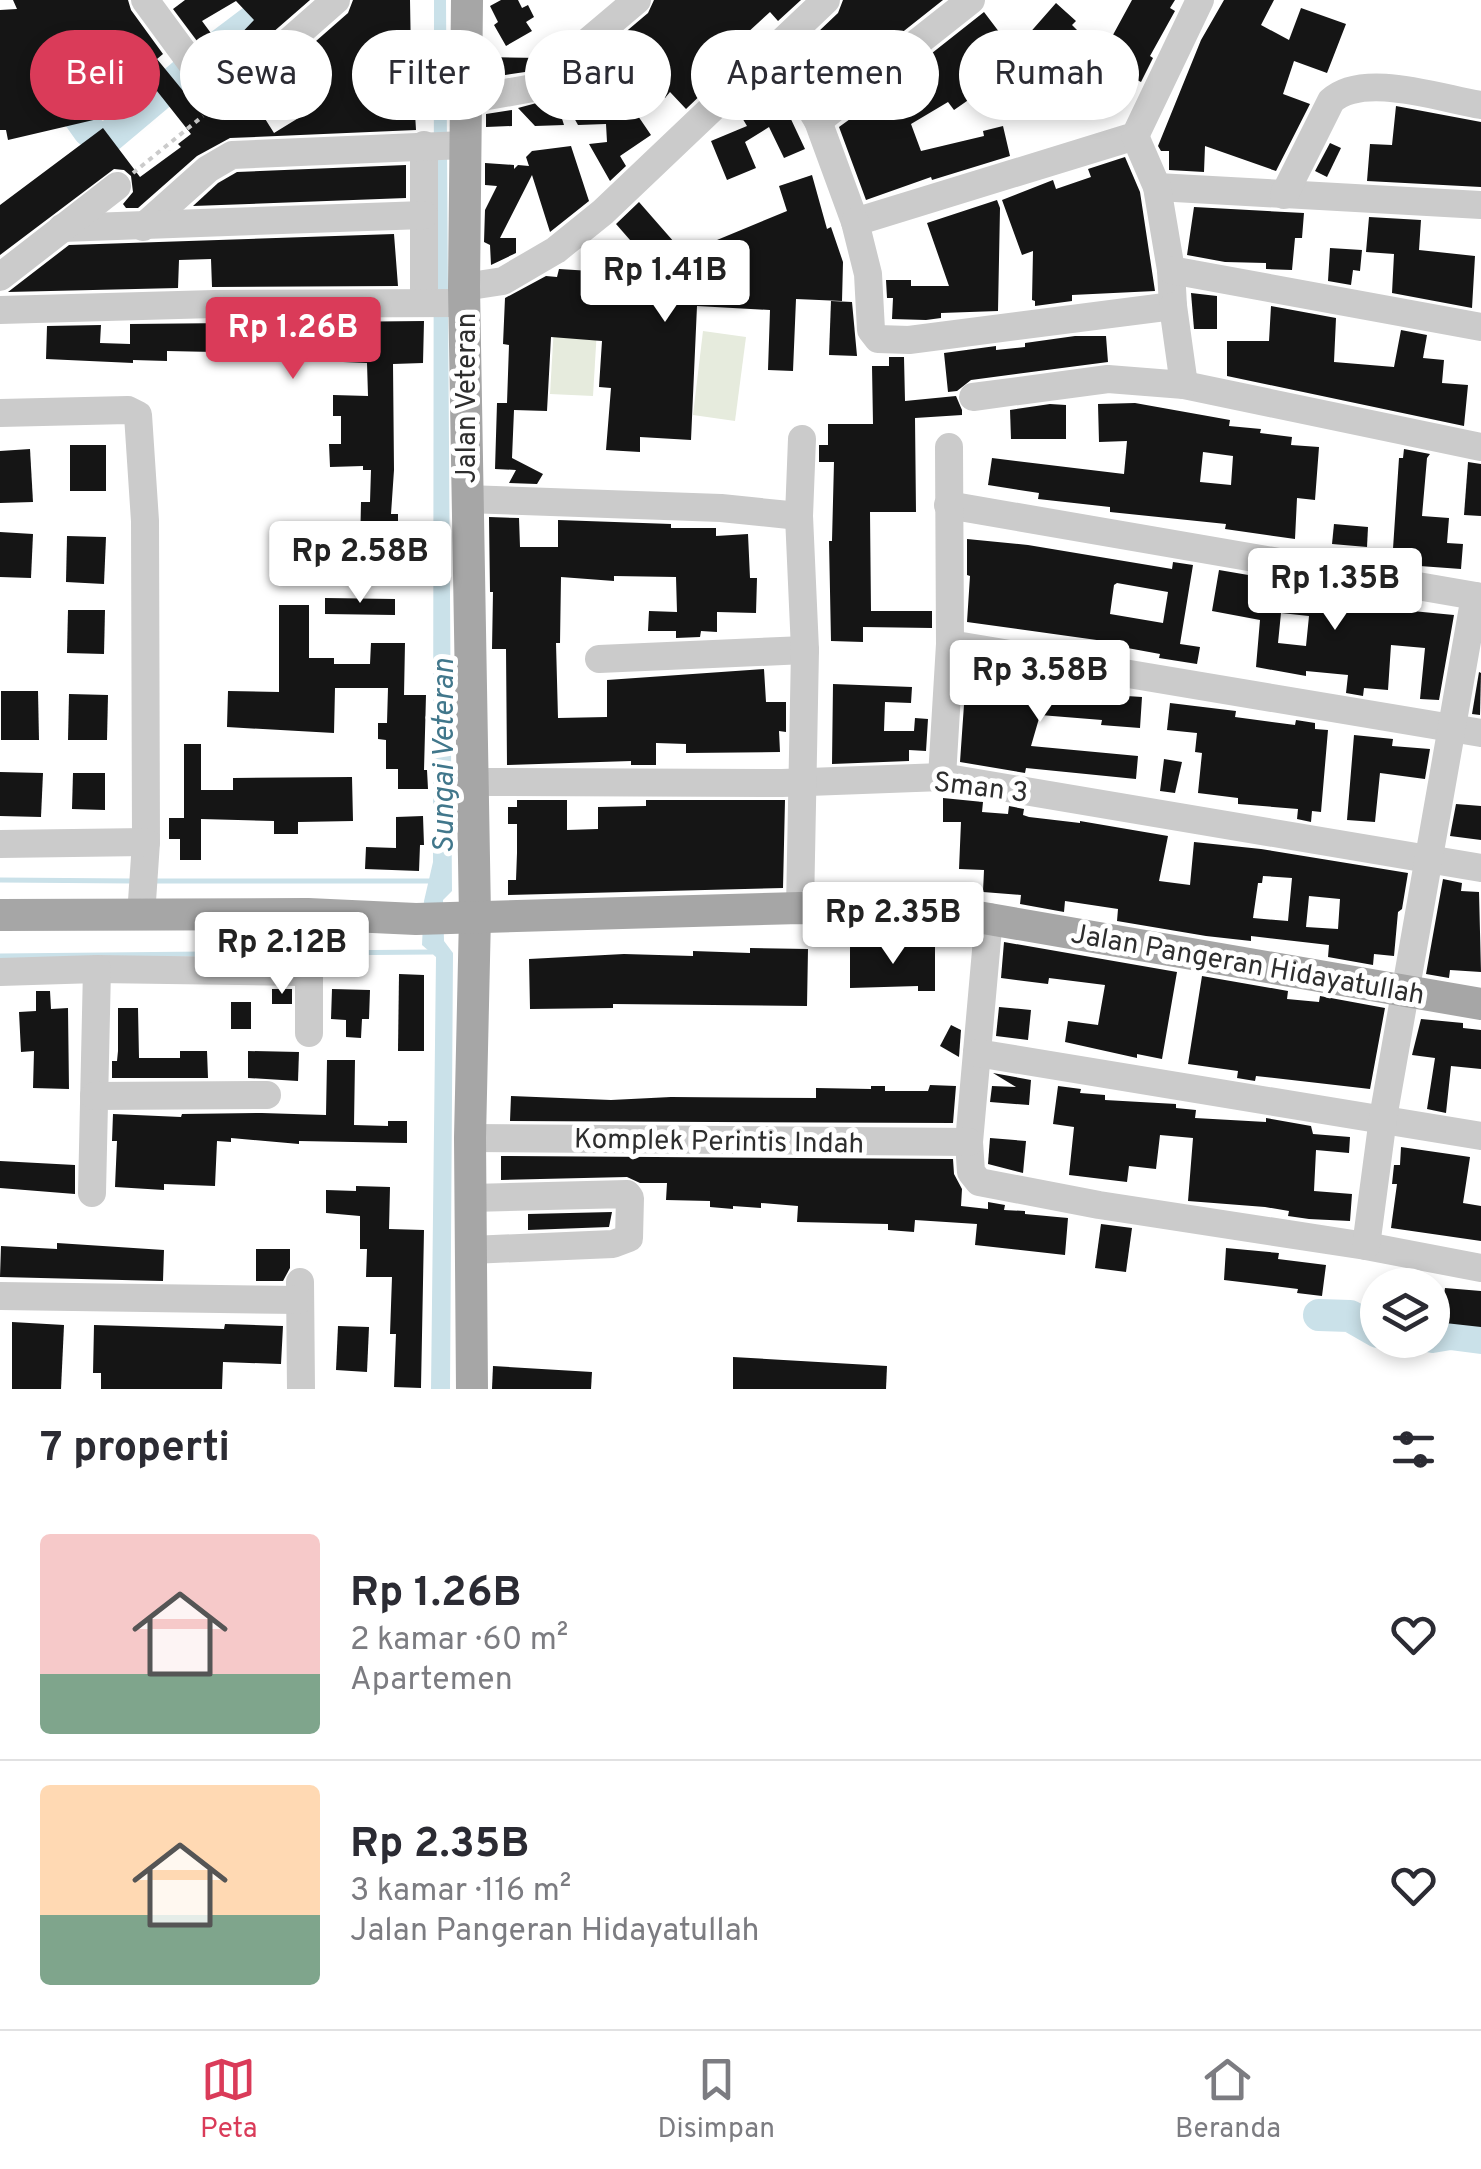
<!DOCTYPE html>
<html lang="id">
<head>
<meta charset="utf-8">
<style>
  body { margin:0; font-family:Overpass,sans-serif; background:#f7f7f7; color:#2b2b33; height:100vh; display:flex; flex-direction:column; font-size:38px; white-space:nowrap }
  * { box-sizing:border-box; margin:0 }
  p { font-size:32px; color:#7c7c81 }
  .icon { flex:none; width:55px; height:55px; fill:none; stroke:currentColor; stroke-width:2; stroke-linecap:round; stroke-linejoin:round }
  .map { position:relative; height:1389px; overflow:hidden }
  .details { display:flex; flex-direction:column; background:#fff; flex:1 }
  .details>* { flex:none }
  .banner { position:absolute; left:30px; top:30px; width:1422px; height:90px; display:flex; gap:20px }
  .tools { position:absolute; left:1360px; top:1268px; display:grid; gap:20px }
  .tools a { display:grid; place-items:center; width:90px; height:90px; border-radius:50%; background:#fff; box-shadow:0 5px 15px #0003; font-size:50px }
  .price { position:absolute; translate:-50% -85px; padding:0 22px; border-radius:10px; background:#fff; color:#222; font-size:32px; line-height:65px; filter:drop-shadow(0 2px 5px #0008) }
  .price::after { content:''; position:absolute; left:50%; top:60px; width:30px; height:22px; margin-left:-15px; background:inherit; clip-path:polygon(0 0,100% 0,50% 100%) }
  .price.on { background:#da3b59; color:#fff }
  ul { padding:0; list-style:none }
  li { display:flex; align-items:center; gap:30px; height:250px; padding:0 40px }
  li+li { border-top:2px solid #e1e1e2 }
  li span { display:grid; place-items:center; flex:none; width:280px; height:200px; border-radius:10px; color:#555 }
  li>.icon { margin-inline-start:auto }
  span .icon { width:120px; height:120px; fill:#fffc; stroke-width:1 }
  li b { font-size:42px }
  h2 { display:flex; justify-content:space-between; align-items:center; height:120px; padding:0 40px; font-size:42px }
  .pill { padding:0 35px; border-radius:45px; background:#fff; box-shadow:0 5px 15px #0003; font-size:35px; line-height:90px }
  .pill.on { background:#da3b59; color:#fff }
  .menu { display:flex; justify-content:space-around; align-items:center; height:140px; border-top:2px solid #e1e1e2; background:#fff; font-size:28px; color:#7c7c81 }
  .menu a { display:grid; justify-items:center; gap:5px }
  .menu .on { color:#da3b59 }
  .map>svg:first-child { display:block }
</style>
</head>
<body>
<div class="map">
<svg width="1481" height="1389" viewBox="0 0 1481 1389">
  <rect width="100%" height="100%" fill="#fff"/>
  <!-- green -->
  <g fill="#e6ebdd">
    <path d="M555,309L598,312L593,396L550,394Z"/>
    <path d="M703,331L746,337L735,421L693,415Z"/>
  </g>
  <!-- water -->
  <path fill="#cae1e9" d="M434,0H446L452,891L443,900L444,941L453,953L450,1389H431L436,957L422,945L424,901L433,862Z"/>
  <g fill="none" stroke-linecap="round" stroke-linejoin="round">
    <!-- stream -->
    <g stroke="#cae1e9" stroke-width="5">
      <path d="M0,880L132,881"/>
      <path d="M153,881H432"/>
      <path d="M313,953L432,952"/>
      <path d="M0,956L297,953"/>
    </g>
    <!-- river -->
    <g stroke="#cae1e9" stroke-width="32">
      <path d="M0,57L36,56L89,131L104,141L198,62L280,0"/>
      <path d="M1319,1315L1350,1316L1378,1332"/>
      <path d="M1432,1337L1450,1334L1481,1338"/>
    </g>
  </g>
  <!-- building -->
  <g fill="#151515" fill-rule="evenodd">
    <path d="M13,0H128L131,10L163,54L157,59L184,92L204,77L212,86L202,98L207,115L223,120L252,98L274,133L305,114L275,77L348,13L353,0H410L412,113H415L416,130L230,138L197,156L138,208H126L123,204L133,192L131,176L124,170L114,169L0,255V205L103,128L140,177L181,147L178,144L191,134L157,91L132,111L8,140L6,130H0V10L17,9Z"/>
    <path d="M185,0H310L248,54L234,41L254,20L236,1L202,21L216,40L203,49L173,9Z"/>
    <path d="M501,0H518L522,8L528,5L534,17L526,22L532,31L506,46L494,25L498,22L490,6Z"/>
    <path d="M654,0H801L778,21L770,12L746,34L755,43L686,109L670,92L665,98L641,76L623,94L651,135L620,156L626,166L610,181L589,144L607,142L606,124L578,125L564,100L557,103L564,125L535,126L518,108L544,101L648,13Z"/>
    <path d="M843,0H943L823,95L797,52L838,13Z"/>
    <path d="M1132,0H1175L1170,8L1175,11L1150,56L1153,58L1141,82L1137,80L1125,104L1077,79L1074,82L1027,36L1056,3L1076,21L1072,25L1102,55Z"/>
    <path d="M1224,0H1274L1261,25L1289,40L1301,8L1346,24L1327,73L1294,61L1283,94L1310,104L1276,171L1205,146L1204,172L1169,170V151H1161L1158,146L1201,40Z"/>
    <path d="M984,12L1009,45L999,53L1016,74L995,91L990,85L954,110L948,102L911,124L921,151L984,136L983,131L1003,126L1010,156L932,180L931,177L866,200L839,127L886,93L884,91Z"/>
    <path d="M486,57L541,58L525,72L486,78Z"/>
    <path d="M777,87L792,113L789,115L805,149L784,158L769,127L745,142L756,168L727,180L711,141L747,126L738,111Z"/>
    <path d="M1396,106L1481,122V187L1367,181L1370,144L1392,145Z"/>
    <path d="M512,110V126L486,127V114Z"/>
    <path d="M1330,143L1341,148L1327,177L1315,171Z"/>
    <path d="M571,146L589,201L550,232L532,175L500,238H516V253L491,265L490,245L484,242L485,210L497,186L485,185V163L514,165V169L518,165L529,166L526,157L532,151Z"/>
    <path d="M1125,157L1140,192L1155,291L1072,295V301L1035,306V301L1032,300L1033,251L1022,255L1002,200L1053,180L1056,189L1091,177L1088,169Z"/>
    <path d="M406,165V198L193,206L218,183L237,172Z"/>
    <path d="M812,175L827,229L831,227L843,262L842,301L796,299L793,371L768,370L770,310L697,306L691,440L640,437V452L606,450L611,388L599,387L602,341L551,337L547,411L514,410L512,458L543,474L537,484L509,483L516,470L495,469L497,403H507L509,345L503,344L505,298L546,276L557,277L559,269L639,274L598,288L704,291L705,269L729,270L717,240L787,211L779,186Z"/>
    <path d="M997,200L1000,208L998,311L941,313V318L926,320L892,319L893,298H887L886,280H911V286H949L927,223Z"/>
    <path d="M639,202L674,242L681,240L687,264L658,272L616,224Z"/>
    <path d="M1194,207L1304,213L1302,238H1295L1292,270L1266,269V263L1225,262L1187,255Z"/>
    <path d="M1369,217L1421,220L1419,250L1475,256L1472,308L1392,293L1394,254L1366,252Z"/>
    <path d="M394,234L398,286L212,287L211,259L179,260L178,288L8,292L69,245Z"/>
    <path d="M1330,248L1362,250L1360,271L1353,270L1351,285L1328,281Z"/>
    <path d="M1191,293L1217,296V329H1194Z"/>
    <path d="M831,301L852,302L857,356L829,355Z"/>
    <path d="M1271,306L1336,318L1334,362L1394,367L1401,330L1427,335L1423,358L1444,360L1442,383L1468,385L1464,426L1227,376V341H1269Z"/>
    <path d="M424,321L423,363L393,364L394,470L391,514H398V550L360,549L361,502H370L371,470H363V466L330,467L329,444H341V416H333V395L368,396L367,363L295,360V356L241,358V355L214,352L167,351V361L133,360V363L46,359L47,326L101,325L100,343L130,344V324Z"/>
    <path d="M1075,336H1106L1108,362L971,380L957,391L948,392L944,353L996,346V350L1025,347V343Z"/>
    <path d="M889,357H904L905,401L956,396L962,410V415L915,418L916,512H870L871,611H932V628L863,627V642L831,641L829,541H832L834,462H819V445H828V424H873L872,366H889Z"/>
    <path d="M1135,403L1230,420L1229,426L1261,429L1260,433L1292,437L1291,445L1319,447L1315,500L1297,498L1295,539L1225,529L1226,524L1110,512V507L1038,499L1039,493L988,485L992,458L1124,474L1127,441L1099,442L1098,404ZM1203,452L1233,456L1231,485L1200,482Z"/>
    <path d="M1050,404L1066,405V439H1011L1010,410Z"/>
    <rect x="70" y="445" width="36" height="46"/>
    <path d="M30,449L33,502L0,503V451Z"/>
    <path d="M1404,449L1430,454L1427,458L1422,516L1449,518L1447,543L1463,544L1461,569L1392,564L1399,458H1403Z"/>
    <path d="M1468,462L1481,464V516L1464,515Z"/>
    <path d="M489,517L519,518L520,547H558V520L671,524V528H716V536L748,534L750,578H757L756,613L717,612V632L701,631L700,637L676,638V631H648L649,611L677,612L676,577L614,576V581L561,577L560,643H556L558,718L607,717V680L764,669L766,702H786V732L779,731L780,752L686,753V744L656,743V765H631V761L507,765L506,649H492L493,592H490Z"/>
    <path d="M1334,524L1368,527L1367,547L1332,544Z"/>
    <path d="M0,532L33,534L31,578L0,577Z"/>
    <path d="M67,536L106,537L104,584L66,582Z"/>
    <path d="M967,539L1028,545L1172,569L1173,562L1193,565L1180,644L1200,647L1197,664L1159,658L1160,654L1111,645V642L967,622L970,576L967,575ZM1117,583L1168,592L1163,623L1110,614L1114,585Z"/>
    <path d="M1219,570L1260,577L1258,586L1307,590V587H1321L1361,594L1360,606L1454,615L1439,700L1420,699L1425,648L1391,645L1388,690L1364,688L1363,696L1346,693L1348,675L1306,671V676L1256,667L1260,620L1212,611ZM1281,613L1309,616L1306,646L1278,643Z"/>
    <path d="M325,598L395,599V615L325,614Z"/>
    <path d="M279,605H309V658H334V664H370L371,643H405L404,695H426L424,770H427L428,789H398V769H386V740L378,739V723H387L388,688H335L334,733L227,727L228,691L279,692Z"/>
    <path d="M68,610H105L104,654L67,653Z"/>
    <path d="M1479,672L1481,673L1480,715L1472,714Z"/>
    <path d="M978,674L1035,676L1044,678V683L1096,688V694L1142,697L1140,728L1101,725L1102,720L1040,715L1031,746L1138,756L1136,779L1026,768L1025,773L960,762L966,676Z"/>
    <path d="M833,684L912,687L911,703L885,702L884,731H914L915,718L928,719L926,751L909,750V761L832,764Z"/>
    <path d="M1,691H38L39,740H1Z"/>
    <path d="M69,694L108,695L107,740H68Z"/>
    <path d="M1170,703L1236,711L1235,717L1295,725L1296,720L1315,723V729L1328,730L1321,812L1312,811L1311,822L1297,819L1298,809L1238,804V798L1198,793L1202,753L1195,752L1197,733L1167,730Z"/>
    <path d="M1354,735L1393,739L1392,746L1430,749L1425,779L1380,773L1375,822L1347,820Z"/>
    <path d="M184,744H201V790H233V778L352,777L353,821L298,822V834H274V821L201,819V860H180V839H169V818H184Z"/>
    <path d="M1164,759L1182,762L1175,793L1160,791Z"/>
    <path d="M0,772L43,773L41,817L0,816Z"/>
    <path d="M73,773H105V810L72,809Z"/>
    <path d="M943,798L983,802L982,812L1008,814L1009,806L1024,809L1023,815L1029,817L1080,823V821L1168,836L1159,881L1190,885L1194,842L1261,849L1408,873L1402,909L1398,912L1394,956L1374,954L1373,965L1328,957L1329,945L1251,936V941L1206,936L1117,921L1118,909L1065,901L1064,912L1020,904L1021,895L983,892L984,870L959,869L961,822H943ZM1263,876L1292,878L1288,921L1253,918L1258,883H1262ZM1309,896L1340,899L1338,929L1306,927Z"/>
    <path d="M517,800H567V830L598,829V807L646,806V800H785L783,888L508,895V880H516L517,853V824H508V807H517Z"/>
    <path d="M1456,804L1481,806V840L1450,836Z"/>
    <path d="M423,816L424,845H420L419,871L365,869L366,847L396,848V817Z"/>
    <path d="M1443,879L1462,883L1461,891L1479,892L1481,972L1450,970L1449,978L1426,974Z"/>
    <path d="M1004,942L1177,972L1162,1059L1137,1054V1058L1065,1042L1068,1021L1098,1025L1105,985L1049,978L1048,984L1001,978Z"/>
    <path d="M918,945L935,946V991H918V986L850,988V946Z"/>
    <path d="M750,948L808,949L807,1006L613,1004V1008L530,1009L529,959L624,954L693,956V951L750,953Z"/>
    <path d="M399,974L424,975V1051H398Z"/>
    <path d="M1202,976L1288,991L1287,999L1319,1002L1320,996L1385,1008L1370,1089L1256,1076L1255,1081L1237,1078L1238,1071L1188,1064Z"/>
    <rect x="272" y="989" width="20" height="15"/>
    <path d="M332,989L370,990L369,1019H362L361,1038L346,1037V1020L331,1019Z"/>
    <path d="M36,991H50L51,1009L68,1008L69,1089L33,1088L34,1051L21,1052L19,1012L36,1011Z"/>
    <rect x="231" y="1002" width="20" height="27"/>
    <path d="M999,1007L1031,1010L1028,1040L996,1036Z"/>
    <path d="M118,1008H138L139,1058H180V1051H207L208,1078H112V1061H117L118,1051Z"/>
    <path d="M1421,1019L1463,1023V1028L1481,1030V1069L1451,1066L1446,1113L1427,1109L1435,1058L1412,1055Z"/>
    <path d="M951,1025L961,1030L959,1057L940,1046Z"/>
    <path d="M248,1051L299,1052L298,1081L248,1078Z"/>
    <path d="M327,1060H355L354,1125L388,1126V1121H407V1143L299,1141V1144L231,1138V1142L217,1141L215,1186L164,1184V1190L115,1187L117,1141H112L113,1114L181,1117L182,1114L262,1113L326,1115Z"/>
    <path d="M993,1073L1031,1080L1029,1105L990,1102L992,1086L1016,1087Z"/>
    <path d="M930,1085L956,1086L953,1123L510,1121L511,1096L611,1100L671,1097L816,1098V1088L871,1089V1086H885V1091H928Z"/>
    <path d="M1058,1086L1081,1089L1080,1093L1105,1095V1100L1176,1104V1108L1196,1110L1195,1118L1266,1122V1118L1311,1126L1313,1134L1350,1137L1349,1153L1316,1150L1314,1191L1352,1194L1350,1221L1309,1219L1288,1216L1289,1211L1265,1207L1188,1201L1193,1138L1160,1135L1156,1169L1129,1166L1127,1182L1069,1175L1074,1127L1053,1124Z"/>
    <path d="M990,1138L1026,1141L1023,1173L988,1164Z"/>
    <path d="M1401,1147L1470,1157L1463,1203L1481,1206V1241L1391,1228L1397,1184H1392L1394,1165H1400Z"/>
    <path d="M501,1156L953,1159L954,1174L962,1189L961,1206L988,1209V1202L1005,1205L1004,1210L1025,1211V1214L1068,1218L1065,1255L975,1245L977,1224L915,1220L914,1232L888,1230V1224L797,1222L798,1206L761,1203V1208L733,1206V1209L710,1207V1201L666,1200L667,1183H640L627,1177L501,1180Z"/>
    <path d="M0,1161L75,1165V1194L0,1188Z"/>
    <path d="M356,1186L390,1187L389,1229L424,1230L421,1388L394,1387L396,1334H390L392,1277H366L367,1249H360V1216L326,1213V1190L356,1191Z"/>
    <path d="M612,1212L609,1227L528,1230V1214Z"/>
    <path d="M1101,1224L1132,1228L1126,1272L1095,1268Z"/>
    <path d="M57,1243L164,1250L163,1281L0,1277L1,1246L57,1249Z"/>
    <path d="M1226,1248L1279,1253L1278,1259L1326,1265L1322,1296L1297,1293L1298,1289L1224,1280Z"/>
    <path d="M256,1249H290V1268L283,1281H256Z"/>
    <path d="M1445,1288L1481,1291V1327L1436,1322L1438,1301L1443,1302Z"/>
    <path d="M12,1322L64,1325L61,1389H12Z"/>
    <path d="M225,1324L283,1326L281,1364L223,1362L222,1389H101V1373H93L94,1325L224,1329Z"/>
    <path d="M338,1326L369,1327L367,1372L336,1370Z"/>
    <path d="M733,1357L887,1366L886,1389H733Z"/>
    <path d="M493,1366L592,1372L591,1389H492Z"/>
  </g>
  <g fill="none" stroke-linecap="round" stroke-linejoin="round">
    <!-- path -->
    <path stroke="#cbcbcb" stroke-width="4" stroke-dasharray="5 5" stroke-linecap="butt" d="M133,173L203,116"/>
    <!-- minor -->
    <g stroke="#cbcbcb" stroke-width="28">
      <path d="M145,0L192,64"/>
      <path d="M775,50L818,121L855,222L1135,136L1200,0"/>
      <path d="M465,100L533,88L637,0"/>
      <path d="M219,103L336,0"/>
      <path d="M818,121L971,0"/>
      <path d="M424,145V303"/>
      <path d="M1157,187L1481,205"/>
      <path d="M1284,195L1331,101C1363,71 1442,99 1481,105"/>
      <path d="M855,222L868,274L871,330L878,339L909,340L1173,306L1171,270L1157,187L1135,136"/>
      <path d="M143,227L208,169L232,155L464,145"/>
      <path d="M62,228L424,215"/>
      <path d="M1171,270L1481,327"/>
      <path d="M0,277L117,186"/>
      <path d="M464,287L503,281L556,250L603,212L826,0"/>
      <path d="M0,310L214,304L464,303"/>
      <path d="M1184,385L1481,447"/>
      <path d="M973,397L1108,379L1184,385L1173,306"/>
      <path d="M0,413L128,410L138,415L145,521L146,842L141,916"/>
      <path d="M466,499L721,508L799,516"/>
      <path d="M948,505L1481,597"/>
      <path d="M950,644L1481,733"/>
      <path d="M599,659L805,650"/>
      <path d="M942,777L950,644L949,447"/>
      <path d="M474,782L782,783L942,777L1481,868"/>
      <path d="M0,844L146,842"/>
      <path d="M800,908L805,650L799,516L802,439"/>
      <path d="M989,917L969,1142L971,1172L979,1182L1099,1205L1366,1246L1481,1268"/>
      <path d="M97,969L300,972L305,967L308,914"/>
      <path d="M305,969L309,978V1033"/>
      <path d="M0,972L97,969L92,1193"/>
      <path d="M977,1053L1481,1136"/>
      <path d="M94,1096L267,1095"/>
      <path d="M470,1138L969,1142"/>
      <path d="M471,1198L627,1194L630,1198L629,1238L613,1244L471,1250"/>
      <path d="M1366,1246L1383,1118L1475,596"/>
      <path d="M300,1282L301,1389"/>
      <path d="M0,1296L299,1300"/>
    </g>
    <!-- major -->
    <g stroke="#a6a6a6" stroke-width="32">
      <path d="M467,0L464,287L475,916L470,1138L472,1389"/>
      <path d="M0,915L308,914L416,919L800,908L943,911L1481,1004"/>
    </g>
  </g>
  <g text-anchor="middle" stroke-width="10" stroke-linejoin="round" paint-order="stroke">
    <!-- street labels -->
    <g font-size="28" fill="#2e2e2e" stroke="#fff">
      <text transform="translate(465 398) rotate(-90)" y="10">Jalan Veteran</text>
      <text transform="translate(981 786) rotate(7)" y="10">Sman 3</text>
      <text transform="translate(1248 963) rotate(10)" y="10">Jalan Pangeran Hidayatullah</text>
      <text transform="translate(719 1140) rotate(1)" y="10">Komplek Perintis Indah</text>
    </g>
    <!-- water labels -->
    <g font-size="30" font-style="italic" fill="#41778b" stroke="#fff">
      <text transform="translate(443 756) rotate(-90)" y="10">Sungai Veteran</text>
    </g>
  </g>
</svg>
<div class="tools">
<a><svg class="icon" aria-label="layers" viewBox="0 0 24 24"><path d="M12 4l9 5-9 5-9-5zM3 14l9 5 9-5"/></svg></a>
</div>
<b class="price" style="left:665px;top:325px">Rp 1.41B</b>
<b class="price on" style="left:293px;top:382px">Rp 1.26B</b>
<b class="price" style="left:360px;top:606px">Rp 2.58B</b>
<b class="price" style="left:1335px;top:633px">Rp 1.35B</b>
<b class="price" style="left:1040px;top:725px">Rp 3.58B</b>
<b class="price" style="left:893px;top:967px">Rp 2.35B</b>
<b class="price" style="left:282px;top:997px">Rp 2.12B</b>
<div class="banner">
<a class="pill on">Beli</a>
<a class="pill">Sewa</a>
<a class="pill">Filter</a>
<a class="pill">Baru</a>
<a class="pill">Apartemen</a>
<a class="pill">Rumah</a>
</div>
</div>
<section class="details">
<h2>7 properti<svg class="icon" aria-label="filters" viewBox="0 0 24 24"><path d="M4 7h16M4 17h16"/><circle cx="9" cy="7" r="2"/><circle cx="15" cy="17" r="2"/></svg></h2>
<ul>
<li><span style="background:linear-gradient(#f6c9c9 70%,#7fa58c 0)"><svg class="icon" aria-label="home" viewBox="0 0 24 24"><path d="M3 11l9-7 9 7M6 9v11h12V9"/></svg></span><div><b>Rp 1.26B</b><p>2 kamar · 60 m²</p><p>Apartemen</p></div><svg class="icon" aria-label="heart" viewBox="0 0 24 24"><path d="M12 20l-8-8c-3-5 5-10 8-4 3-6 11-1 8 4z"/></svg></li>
<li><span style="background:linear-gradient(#ffd9b3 65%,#7fa58c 0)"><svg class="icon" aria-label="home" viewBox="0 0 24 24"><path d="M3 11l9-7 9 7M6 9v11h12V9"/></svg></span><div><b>Rp 2.35B</b><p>3 kamar · 116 m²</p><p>Jalan Pangeran Hidayatullah</p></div><svg class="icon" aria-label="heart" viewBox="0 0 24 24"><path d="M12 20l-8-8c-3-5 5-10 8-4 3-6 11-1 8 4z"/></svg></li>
</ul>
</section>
<nav class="menu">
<a class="on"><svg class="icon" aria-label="map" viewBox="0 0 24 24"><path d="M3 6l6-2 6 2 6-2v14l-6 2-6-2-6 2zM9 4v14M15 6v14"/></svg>Peta</a>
<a><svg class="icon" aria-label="saved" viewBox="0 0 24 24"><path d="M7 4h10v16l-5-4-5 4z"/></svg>Disimpan</a>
<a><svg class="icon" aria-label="home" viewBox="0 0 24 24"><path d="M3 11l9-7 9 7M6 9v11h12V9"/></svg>Beranda</a>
</nav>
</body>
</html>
